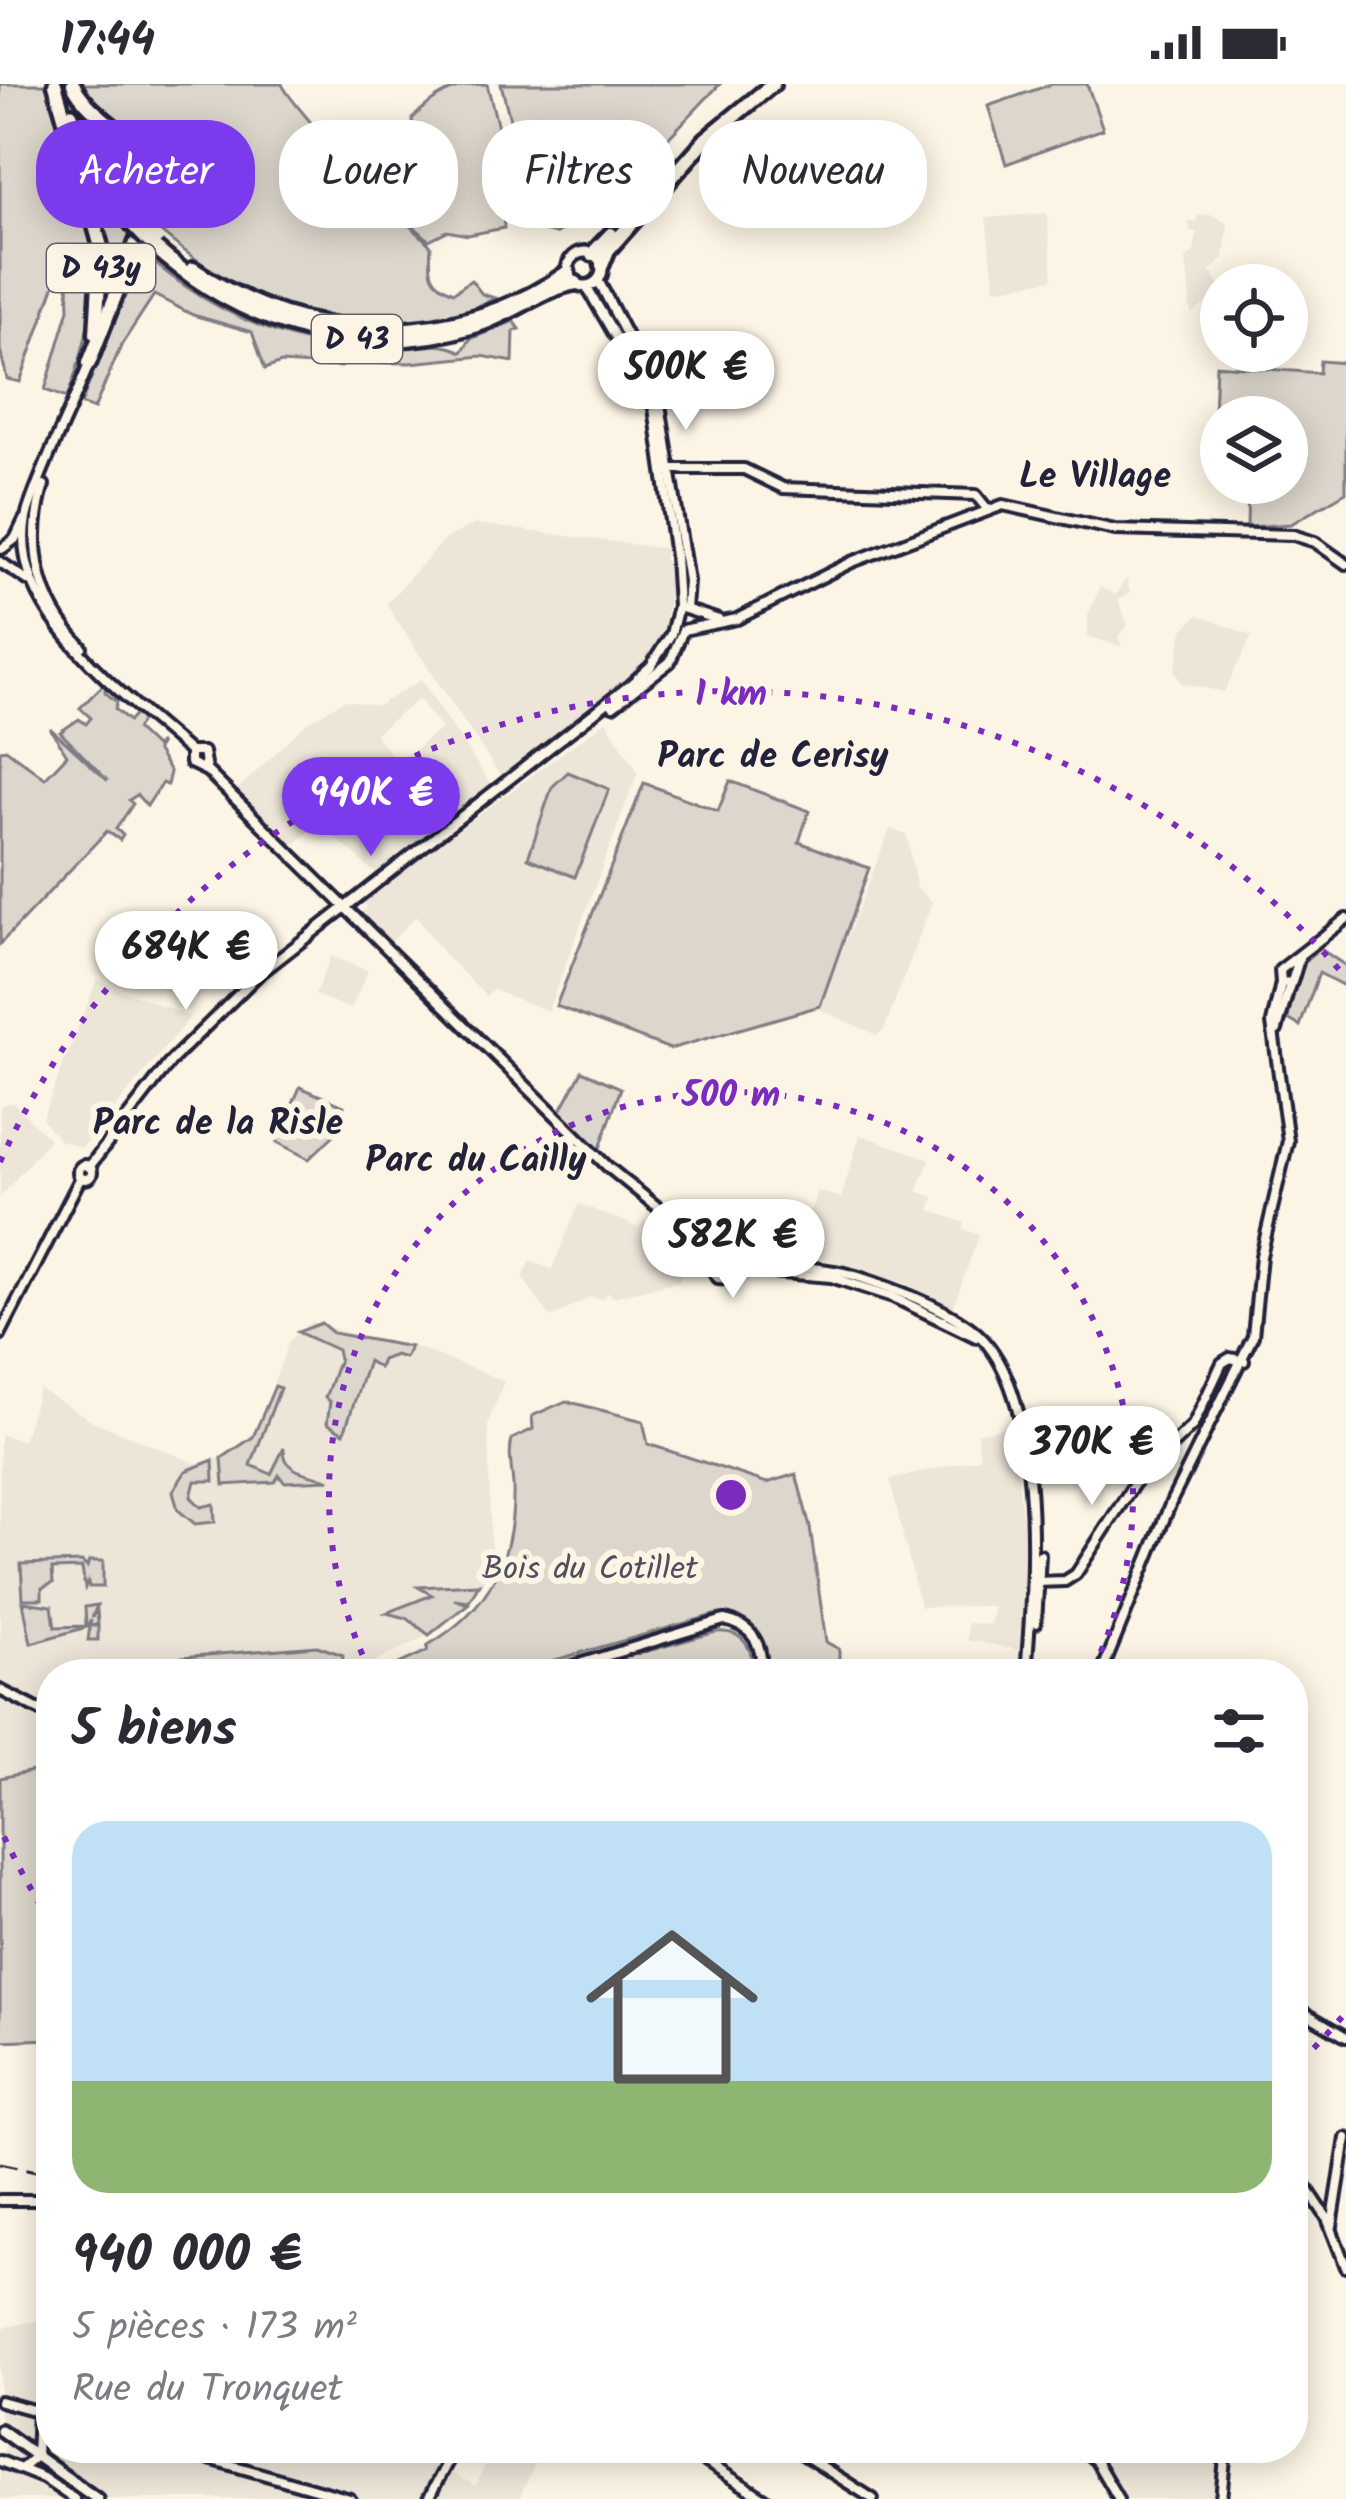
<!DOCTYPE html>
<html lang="fr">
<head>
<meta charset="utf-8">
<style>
  body { margin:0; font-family:Kalam,sans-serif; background:#f2f2f3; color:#2b2b33; height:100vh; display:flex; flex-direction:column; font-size:45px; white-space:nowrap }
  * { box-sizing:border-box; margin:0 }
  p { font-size:39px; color:#7c7c81 }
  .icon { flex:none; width:66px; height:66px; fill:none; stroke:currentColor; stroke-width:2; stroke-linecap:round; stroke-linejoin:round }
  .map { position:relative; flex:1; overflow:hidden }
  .drawer { position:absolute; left:36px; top:1575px; width:1272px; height:804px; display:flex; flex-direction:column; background:#fff; border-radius:48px; box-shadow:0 6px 30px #0003 }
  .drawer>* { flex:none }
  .hud { position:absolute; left:36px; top:36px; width:1275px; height:108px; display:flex; gap:24px }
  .tools { position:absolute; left:1200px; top:180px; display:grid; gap:24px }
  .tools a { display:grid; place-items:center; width:108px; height:108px; border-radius:50%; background:#fff; box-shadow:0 6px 30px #0003; font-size:60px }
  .price { position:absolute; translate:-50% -102px; padding:0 27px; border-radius:42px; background:#fff; color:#222; font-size:39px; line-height:78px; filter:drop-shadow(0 3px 6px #0008) }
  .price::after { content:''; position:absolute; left:50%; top:72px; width:36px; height:27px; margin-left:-18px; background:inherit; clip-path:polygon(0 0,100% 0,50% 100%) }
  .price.active { background:#7c3aed; color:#fff }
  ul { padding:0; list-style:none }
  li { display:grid; align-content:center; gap:24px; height:636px; padding:0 36px }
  li span { display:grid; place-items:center; height:372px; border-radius:36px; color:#555 }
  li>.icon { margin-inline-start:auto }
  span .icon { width:216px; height:216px; fill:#fffc; stroke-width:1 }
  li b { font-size:51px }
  h2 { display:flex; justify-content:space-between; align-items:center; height:144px; padding:0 36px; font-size:51px }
  .pill { padding:0 42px; border-radius:48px; background:#fff; box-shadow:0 6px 30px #0003; font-size:42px; line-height:108px }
  .pill.active { background:#7c3aed; color:#fff }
  .status { display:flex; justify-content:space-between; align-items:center; height:84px; padding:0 60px; background:#fff; direction:ltr }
  .status svg { height:33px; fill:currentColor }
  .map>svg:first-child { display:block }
</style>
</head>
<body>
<div class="status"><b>17:44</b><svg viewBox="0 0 49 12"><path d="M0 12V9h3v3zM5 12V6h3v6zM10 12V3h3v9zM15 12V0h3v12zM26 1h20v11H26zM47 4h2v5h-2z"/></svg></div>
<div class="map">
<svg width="1346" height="2415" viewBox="0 0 1346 2415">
  <rect width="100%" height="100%" fill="#fcf5e5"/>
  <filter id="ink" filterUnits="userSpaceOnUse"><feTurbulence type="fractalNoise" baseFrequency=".00833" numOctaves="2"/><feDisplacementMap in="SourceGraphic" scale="24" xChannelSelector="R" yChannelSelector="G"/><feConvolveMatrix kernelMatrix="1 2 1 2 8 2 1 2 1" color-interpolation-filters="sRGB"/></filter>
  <g filter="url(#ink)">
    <!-- built -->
    <g fill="#ece5d8" fill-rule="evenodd">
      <path d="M1047,129L1053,195L995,205L986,134Z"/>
      <path d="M1198,131H1213L1228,140L1224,175L1209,187L1221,202L1219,222L1209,217L1191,230L1186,175L1194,168L1197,148L1190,147L1189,138L1197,139Z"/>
      <path d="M475,440L667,465L663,473L671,491L665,542L645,580L501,693L386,520L446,454Z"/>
      <path d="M1126,494L1130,508L1118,516L1128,541L1118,553L1122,563L1088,552V532L1100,503L1116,511Z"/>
      <path d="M1198,531L1252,552L1224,608L1181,599L1175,587L1183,546Z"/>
      <path d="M421,596L491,701L375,789L318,738L293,762L237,706L307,639L344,616L378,622ZM419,615L441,645L397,679L375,649Z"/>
      <path d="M606,637L638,688L548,927L493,906L486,912L444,870L416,832L390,859L361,830L367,823L362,817Z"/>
      <path d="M890,745L907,751L916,803L932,818L884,946L877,951L819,925Z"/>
      <path d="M331,872L368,887L351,925L315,911Z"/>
      <path d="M97,896L190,933L82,1064L59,1056L42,1035Z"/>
      <path d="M14,1019L49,1055L0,1114V1021Z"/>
      <path d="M860,1051L930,1075L917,1107L934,1113L930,1126L965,1139L963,1145L979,1151L953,1224L908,1200L793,1166L818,1107L841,1114Z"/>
      <path d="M579,1120L638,1143L645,1136L687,1174L679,1197L612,1213L609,1208L602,1215L590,1213L551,1234L523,1194L530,1177L552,1185Z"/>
      <path d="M311,1238L379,1258L410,1261L504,1297L488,1339L491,1471L483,1498L465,1524L429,1551L355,1588L51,1590V1683L0,1694V1350L23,1357L39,1305L93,1337L195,1379L229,1372L258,1344L289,1257Z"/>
      <path d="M1012,1342L1027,1474L1020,1566L967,1556V1539L990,1541L993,1522L920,1523L890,1396L980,1374L977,1349Z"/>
      <path d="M51,2234V2364H426L448,2376L444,2385L476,2402L492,2364L539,2371L519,2415H0V2379L9,2349L0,2341V2244Z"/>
      <path d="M1223,2366L1218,2415H1123L1108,2380V2371Z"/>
    </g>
    <!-- green -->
    <g fill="#dcd6cc" stroke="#7f7c84" stroke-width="3">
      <path d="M0,0H46C85,127 117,182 67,314L45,306L69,225L67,166L20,298L7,295L0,265Z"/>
      <path d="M81,0H282C288,15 364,100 377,108L390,94L392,63L414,56L412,35C434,12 454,0 487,0L516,115L502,118L504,144L468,151L447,147L429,156L393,124L431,162C429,187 429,199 454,208L471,196L482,210L495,214C375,274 245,224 152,140C192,72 107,49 81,0Z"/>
      <path d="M501,0H720L609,116L555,150L540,146L535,135Z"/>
      <path d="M1052,0H1087L1103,45L1006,80L988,22Z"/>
      <path d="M98,37C144,74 159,73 147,136L92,43Z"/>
      <path d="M81,72L102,114L136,159L98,250L103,203Z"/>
      <path d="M141,167C203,224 286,263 370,265C399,266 439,254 462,268L470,255L514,237L520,245L514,247L513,278L482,272L410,279L342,278L341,283L281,279L265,285L252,248L193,231L154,211L122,260L94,325L81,320Z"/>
      <path d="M1320,277L1346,279V408L1291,440L1247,443L1248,399H1287V333H1227L1224,323L1222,330H1214L1216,281L1319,289Z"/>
      <path d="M106,598L105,608L114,616L119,611L115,625L129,637L137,629L143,635L136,645L155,663L160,659L156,666L170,688L167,701L162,699L147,722L137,711L129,716L133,720L116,745L123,751L120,756L107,747L0,860V666L6,665L45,694L67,671L50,644L108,697L60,648L79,635L86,640L91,634L80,624Z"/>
      <path d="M568,688L609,705L575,793L528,774L552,703Z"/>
      <path d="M730,697L809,727L799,758L869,784L820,922L670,965L556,922L644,699L718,727Z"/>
      <path d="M1319,864L1346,882V903L1319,889L1300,942L1288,935L1297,886Z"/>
      <path d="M582,987L621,1004L599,1067L560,1028Z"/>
      <path d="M300,1003L344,1022L337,1048L309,1075L277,1058Z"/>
      <path d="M321,1239L333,1249L410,1263L405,1274L395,1271L382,1276L379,1284L368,1277L344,1349L327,1339L330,1318L325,1314L339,1275L337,1266L298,1248Z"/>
      <path d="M275,1302L280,1304L251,1381L271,1390L284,1364C283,1391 313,1389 330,1396L284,1398L279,1391L275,1398L224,1401L222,1374L253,1353Z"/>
      <path d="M566,1317L643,1337L648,1360L767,1399L796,1390L810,1443L826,1558L839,1565V1590H764C769,1552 753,1537 717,1530L506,1590H377L427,1567L428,1561C490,1525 515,1473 513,1402C512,1385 508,1371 512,1355L533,1345L532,1332Z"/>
      <path d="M213,1376L214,1397H195L191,1413L201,1423L214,1420L215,1438L195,1440L178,1426L173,1407L186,1387Z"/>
      <path d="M89,1477H103V1503H89L88,1498L85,1504L82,1484L52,1485L53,1499L42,1504V1515H23L21,1480L82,1478L87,1483Z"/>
      <path d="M479,1500L469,1517L454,1515L468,1520L429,1551L407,1534L386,1529L432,1511L418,1503Z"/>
      <path d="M23,1518L52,1522L55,1543L86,1542L85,1523L97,1521L92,1534L97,1527L98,1540L92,1542H98V1556H88L91,1536L87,1543L31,1559Z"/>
      <path d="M716,1548C743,1545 755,1565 752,1590H565Z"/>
      <path d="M317,1562L343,1571L342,1586L182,1590V1573Z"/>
      <path d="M51,1683V1955L0,1957V1694Z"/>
    </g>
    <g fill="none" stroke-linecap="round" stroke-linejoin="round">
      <!-- secondary casing -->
      <g stroke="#22223b" stroke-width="16">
        <g id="secondary">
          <path d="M598,196L659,314L688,497L686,525"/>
          <path d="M89,280C70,328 44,377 28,426C0,525 127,611 190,668"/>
          <path d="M668,385H744L783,404L976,411L988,426"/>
          <path d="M44,401C26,461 38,519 82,563"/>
          <path d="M3,464L15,455L24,436"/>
          <path d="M0,478L29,497"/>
          <path d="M682,524L719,536"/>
          <path d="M613,622L670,578L683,546L737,535L852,478L1003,421L1115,446L1293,451L1315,458L1346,480"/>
          <path d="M190,668V679L207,687L608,1083L672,1135L709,1158L736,1164L742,1174L741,1187"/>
          <path d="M190,668H203L206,686"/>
          <path d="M1299,875L1292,898L1281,899L1280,886L1346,835"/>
          <path d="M1277,946L1290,900"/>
          <circle cx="85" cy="1088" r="7"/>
          <path d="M89,1083L171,977L257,892L630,601L651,582L671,550L678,522L675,472L653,317L586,202"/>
          <path d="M686,1148L707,1173"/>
          <path d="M717,1162L707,1178L718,1194L731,1195L745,1186L831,1193L893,1213L976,1253"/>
          <path d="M742,1174C781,1183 820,1181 859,1193C895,1205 937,1220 968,1242C1049,1298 1033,1503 1026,1590"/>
          <path d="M0,1251L81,1093"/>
          <path d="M1036,1498L1065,1497L1076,1490L1138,1394L1193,1341L1222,1279L1230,1274L1244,1277"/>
          <path d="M1036,1539L1040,1471"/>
          <path d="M546,1590L724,1536C752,1541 765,1562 760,1590"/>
          <path d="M1101,1590L1172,1416L1253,1252L1261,1172L1288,1057L1272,939L1281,899"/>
          <path d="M0,1606L51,1632"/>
          <path d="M1293,1922L1346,1953"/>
          <path d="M1293,2083L1327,2134L1346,2183"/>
          <path d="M0,2116H36L51,2107"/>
          <path d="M1332,2142L1346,2054"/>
          <path d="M0,2317L51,2331"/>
          <path d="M171,2364L350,2415"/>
          <path d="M684,2364L765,2415"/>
          <path d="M793,2364L873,2415"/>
          <path d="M1081,2364L1096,2377L1118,2415"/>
          <path d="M0,2377L43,2394L74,2415"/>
          <path d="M22,2384L36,2372L38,2328"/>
          <path d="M428,2415L455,2364"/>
          <path d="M1221,2415L1226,2364"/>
        </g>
      </g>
      <!-- primary casing -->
      <g stroke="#22223b" stroke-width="18">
        <g id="primary">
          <circle cx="585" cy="185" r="17"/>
          <path d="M0,2346L97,2415"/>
        </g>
      </g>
      <!-- highway casing -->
      <g stroke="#22223b" stroke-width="21">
        <g id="highway">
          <path d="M55,0L101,163L96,250"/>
          <path d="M73,0C93,41 152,55 158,103L89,279"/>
          <path d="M71,30L97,89L131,139"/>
          <path d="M84,39L132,126"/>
          <path d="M152,161C241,241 357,278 475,242C509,232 542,205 576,199"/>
          <path d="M592,170L611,150"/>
          <path d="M602,181L608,166L706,55L773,0"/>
          <path d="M193,185C307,263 454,268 568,188"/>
        </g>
      </g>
      <!-- secondary -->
      <use href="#secondary" stroke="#fcf5e5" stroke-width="8"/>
      <!-- primary -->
      <use href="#primary" stroke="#fcf5e5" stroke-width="9"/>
      <!-- highway -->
      <use href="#highway" stroke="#fcf5e5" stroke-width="12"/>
      <!-- rail -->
      <path stroke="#22223b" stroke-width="3" stroke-dasharray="18 9" stroke-linecap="butt" d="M0,2079L51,2090"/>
      <!-- highway-bridge casing -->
      <g stroke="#22223b" stroke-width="21" stroke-linecap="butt">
        <g id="highway-bridge">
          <path d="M136,132L157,154"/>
          <path d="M131,139L152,161"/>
        </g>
      </g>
      <!-- highway-bridge -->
      <use href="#highway-bridge" stroke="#fcf5e5" stroke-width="12"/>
    </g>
  </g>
  <!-- distance rings -->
  <g fill="none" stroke="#7b2cbf" stroke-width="6" stroke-dasharray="6 12">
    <path d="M370 1587A402 402 0 1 1 1092 1587"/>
    <path d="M1342 1933A803 803 0 0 1 1294 1984M50 1837A803 803 0 0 1 0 1744M0 1078A803 803 0 0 1 1342 889"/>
  </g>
  <g text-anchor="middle" stroke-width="12" stroke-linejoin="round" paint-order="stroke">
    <!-- shield labels -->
    <g fill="#fcf5e5" stroke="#63616e" stroke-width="3">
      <rect x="47" y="160" width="108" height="48" rx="9"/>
      <rect x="312" y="231" width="90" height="48" rx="9"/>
    </g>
    <g font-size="30" font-weight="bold" fill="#22223b">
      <text x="101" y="194">D 43y</text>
      <text x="357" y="265">D 43</text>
    </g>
    <!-- park labels -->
    <g font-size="33" fill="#504f5f" stroke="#fcf5e5">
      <text x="590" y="1495">Bois du Cotillet</text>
    </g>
    <!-- neighbourhood labels -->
    <g font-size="36" font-weight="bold" fill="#22223b" stroke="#fcf5e5">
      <text x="1095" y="403">Le Village</text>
      <text x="773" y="683">Parc de Cerisy</text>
      <text x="218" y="1050">Parc de la Risle</text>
      <text x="476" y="1087">Parc du Cailly</text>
    </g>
  </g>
  <circle cx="731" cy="1411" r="18" fill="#7b2cbf" stroke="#fcf5e5" stroke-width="6"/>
  <g font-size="36" text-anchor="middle" font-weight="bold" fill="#7b2cbf" stroke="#fcf5e5" stroke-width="12" stroke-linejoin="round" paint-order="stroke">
    <text x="731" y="621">1 km</text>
    <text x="731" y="1022">500 m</text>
  </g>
</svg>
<div class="tools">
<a><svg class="icon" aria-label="locate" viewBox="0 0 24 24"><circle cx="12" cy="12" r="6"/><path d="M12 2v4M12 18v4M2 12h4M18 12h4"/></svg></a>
<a><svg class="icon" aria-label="layers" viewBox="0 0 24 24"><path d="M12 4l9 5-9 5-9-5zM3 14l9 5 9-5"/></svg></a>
</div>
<b class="price" style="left:686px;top:349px">500K €</b>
<b class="price active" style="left:371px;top:775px">940K €</b>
<b class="price" style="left:186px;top:929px">684K €</b>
<b class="price" style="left:733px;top:1217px">582K €</b>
<b class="price" style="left:1092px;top:1424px">370K €</b>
<div class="hud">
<a class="pill active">Acheter</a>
<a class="pill">Louer</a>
<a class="pill">Filtres</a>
<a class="pill">Nouveau</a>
</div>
<section class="drawer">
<h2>5 biens<svg class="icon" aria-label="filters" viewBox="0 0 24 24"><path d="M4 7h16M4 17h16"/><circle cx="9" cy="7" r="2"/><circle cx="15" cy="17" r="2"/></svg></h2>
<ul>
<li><span style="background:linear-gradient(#bfe0f5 70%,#8fb573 0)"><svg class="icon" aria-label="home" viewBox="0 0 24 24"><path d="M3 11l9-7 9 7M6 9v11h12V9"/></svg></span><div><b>940 000 €</b><p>5 pièces · 173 m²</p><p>Rue du Tronquet</p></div></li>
</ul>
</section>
</div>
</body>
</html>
